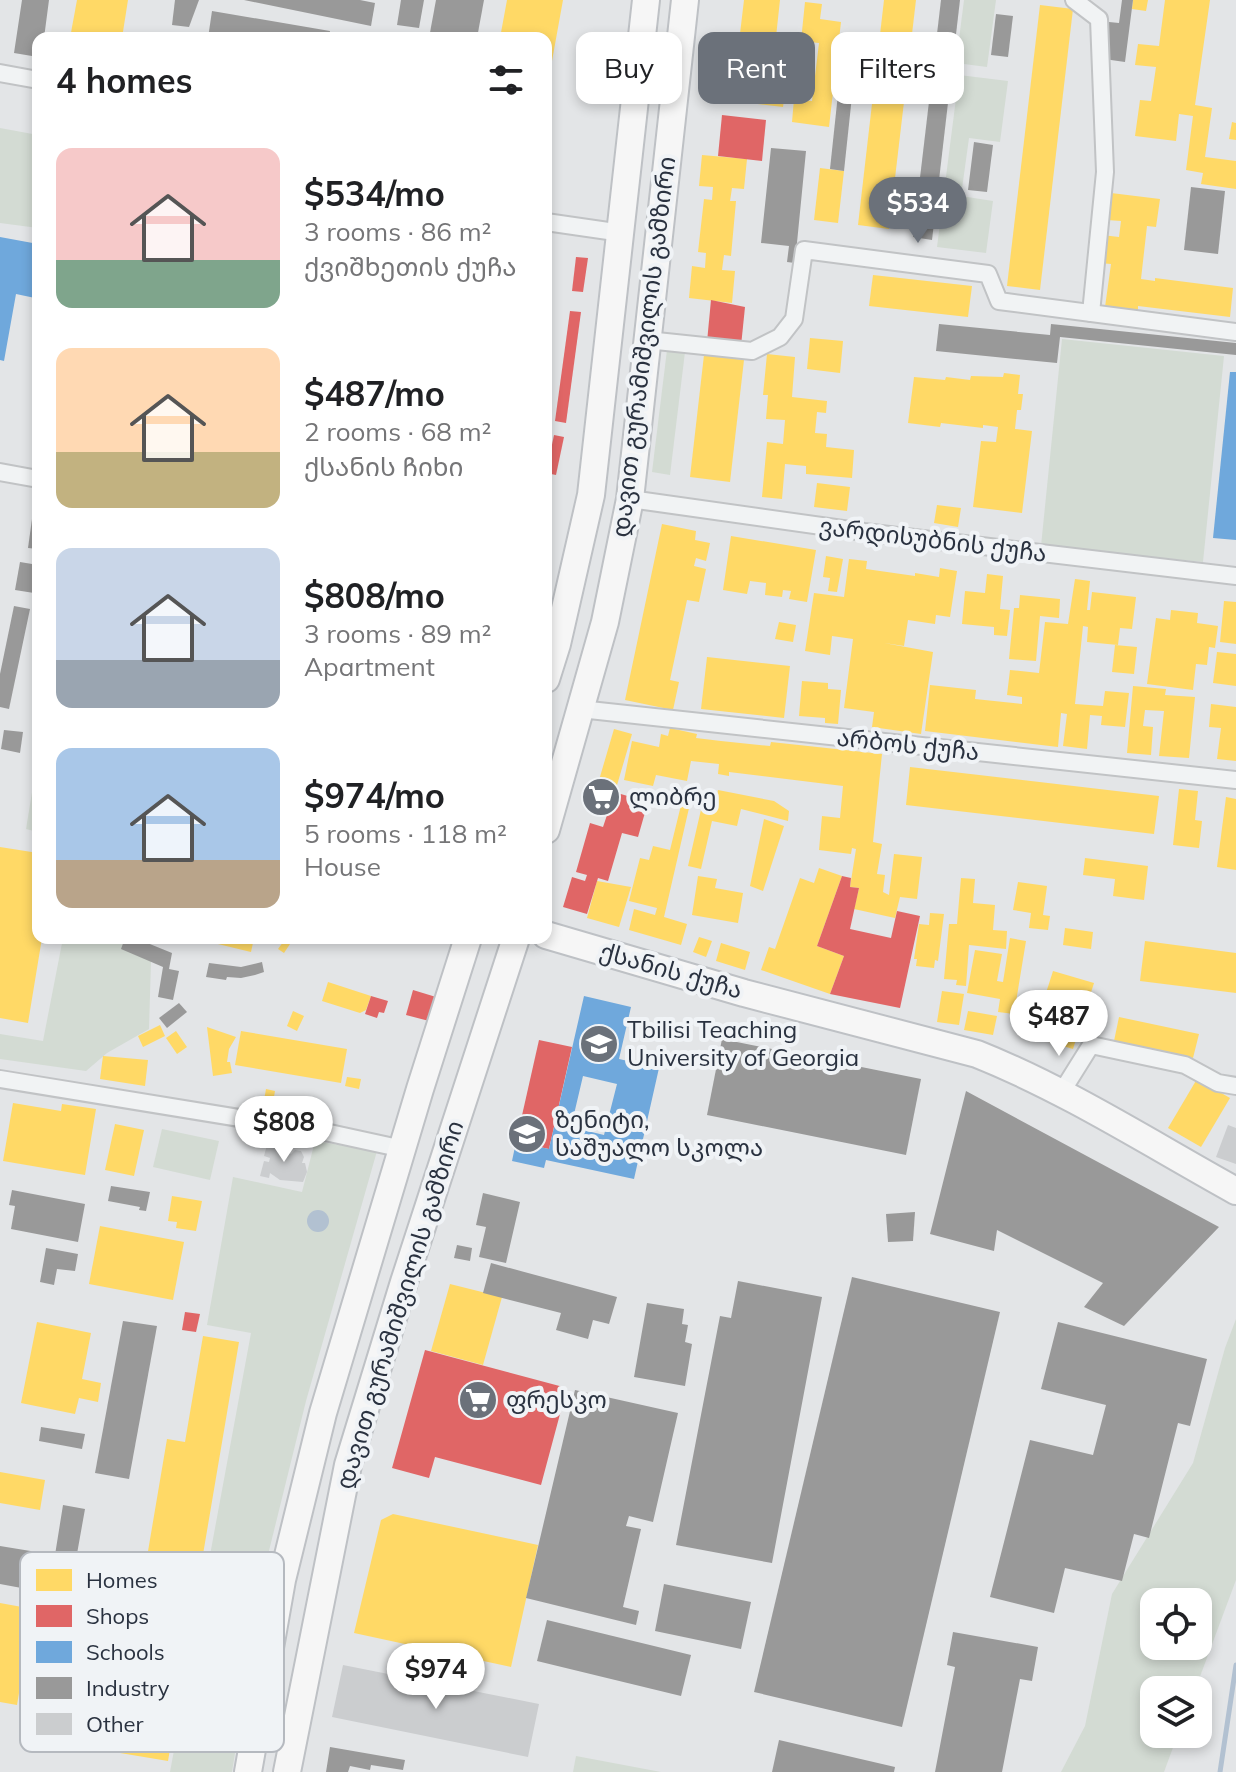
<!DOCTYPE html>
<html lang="en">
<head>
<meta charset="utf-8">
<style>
  body { margin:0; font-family:Mulish,"Noto Sans Georgian",sans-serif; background:#f6f6f6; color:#202124; height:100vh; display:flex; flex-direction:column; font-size:30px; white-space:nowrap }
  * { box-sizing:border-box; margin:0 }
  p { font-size:26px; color:#757577 }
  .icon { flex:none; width:44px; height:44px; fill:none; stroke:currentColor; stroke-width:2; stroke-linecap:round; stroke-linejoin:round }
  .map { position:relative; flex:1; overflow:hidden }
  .side { position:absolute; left:32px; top:32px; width:520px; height:912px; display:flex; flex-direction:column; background:#fff; border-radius:16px; box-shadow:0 4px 12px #0003 }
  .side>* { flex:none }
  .banner { position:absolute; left:576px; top:32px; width:540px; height:72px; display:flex; gap:16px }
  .buttons { position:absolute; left:1140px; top:1588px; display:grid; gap:16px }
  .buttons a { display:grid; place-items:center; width:72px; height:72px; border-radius:16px; background:#fff; box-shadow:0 4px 12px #0003; font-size:40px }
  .price { position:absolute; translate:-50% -68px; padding:0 18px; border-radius:28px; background:#fff; color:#222; font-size:26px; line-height:52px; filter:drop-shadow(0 2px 4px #0008) }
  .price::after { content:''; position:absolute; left:50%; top:48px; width:24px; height:18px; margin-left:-12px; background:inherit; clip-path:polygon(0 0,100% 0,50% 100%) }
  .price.selected { background:#6b717a; color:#fff }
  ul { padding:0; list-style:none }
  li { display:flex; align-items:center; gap:24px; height:200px; padding:0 24px }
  li span { display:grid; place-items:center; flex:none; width:224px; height:160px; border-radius:16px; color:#555 }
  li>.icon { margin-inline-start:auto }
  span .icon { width:96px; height:96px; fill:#fffc; stroke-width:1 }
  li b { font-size:34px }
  h2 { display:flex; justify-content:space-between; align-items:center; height:96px; padding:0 24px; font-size:34px }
  .chip { padding:0 28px; border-radius:16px; background:#fff; box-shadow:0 4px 12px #0003; font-size:28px; line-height:72px }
  .chip.selected { background:#6b717a; color:#fff }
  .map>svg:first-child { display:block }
</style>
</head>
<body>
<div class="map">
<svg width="1236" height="1772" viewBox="0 0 1236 1772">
  <rect width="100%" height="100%" fill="#e3e5e7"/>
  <!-- green -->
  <g fill="#d3dbd3" fill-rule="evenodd">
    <path d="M964,0H996L987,67L956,63Z"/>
    <path d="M959,75L1008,81L1000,142L969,138L961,196L993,201L986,253L937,247Z"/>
    <path d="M0,128L38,135V228L0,223Z"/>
    <path d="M1062,339L1224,356L1203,562L1041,546Z"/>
    <path d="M667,350L685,352L670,475L652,472Z"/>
    <path d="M38,756V832L26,829Z"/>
    <path d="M63,938H137L134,954L151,961L149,1029L107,1053L86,1071L0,1059V1034L43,1041Z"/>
    <path d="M162,1129L219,1141L210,1180L153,1167Z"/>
    <path d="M315,1141L377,1151L306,1401L265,1567L232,1772H170L251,1333L207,1325L233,1177L302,1192Z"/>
    <path d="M1236,1319V1580L1195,1690H1154V1734H1178L1164,1772H1061L1085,1726L1112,1594L1193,1463L1225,1348ZM1154,1602H1198V1646H1154Z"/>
    <path d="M576,1756L661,1772H573Z"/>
  </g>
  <!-- water -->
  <circle fill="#b2c1d1" cx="318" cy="1221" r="11"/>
  <!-- homes -->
  <g fill="#ffd966">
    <path d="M77,0H128L122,38H70Z"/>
    <path d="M507,0H563L548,83L546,38H500Z"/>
    <path d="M744,0H780L775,46L791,48L783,107L732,101Z"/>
    <path d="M884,0H916L889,229L858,225Z"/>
    <path d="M1133,0H1148L1146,11L1132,9Z"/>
    <path d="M1165,0H1210L1195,105L1212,108L1205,157L1236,161V189L1201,184L1203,173L1186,170L1193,116L1179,114L1176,141L1135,136L1140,100L1151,101L1156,67L1135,65L1138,44L1159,46Z"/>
    <path d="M805,2L822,4L820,19L841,22L829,127L792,122L794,99L812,101L819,43L801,41Z"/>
    <path d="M1040,5L1073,9L1040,290L1007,286Z"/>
    <path d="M1232,122L1236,123V140L1229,139Z"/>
    <path d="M702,155L747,159L744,189L732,188L730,201H736L731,256L724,255L722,270L735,271L732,303L689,298L692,266L705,268L706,253L698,252L704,199L712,200L713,187L699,186Z"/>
    <path d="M820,168L844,171L838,223L814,220Z"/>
    <path d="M1111,193L1160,199L1156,227L1147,226L1141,279L1155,281V278L1233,288L1230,317L1138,306V311L1105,307L1111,264L1099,263L1102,235L1119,237L1121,221L1107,220Z"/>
    <path d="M873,275L972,286L968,317L869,306Z"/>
    <path d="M810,338L843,341L840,373L807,369Z"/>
    <path d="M767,354L795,357L792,397L827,401L826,413L817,412L815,433L827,434L826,447L854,450L852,478L806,474V466L785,464L782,499L762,497L767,442L783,444L785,420L766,419L768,395H763Z"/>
    <path d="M704,355L744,360L730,482L690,477Z"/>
    <path d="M1004,373L1020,375L1018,394H1023L1021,410H1017L1015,429L1032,431L1022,513L973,507L981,441L996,442L998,427L983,425V428L941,423L940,427L908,423L914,377L945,380L946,377L970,380L971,376L1003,377Z"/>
    <path d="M817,483L850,487L847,511L814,507Z"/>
    <path d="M937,505L961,508L958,527L934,523Z"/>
    <path d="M662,524L696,531L695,540L710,543L706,561L696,558L694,566L706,569L699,602L687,600L670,680L679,682L673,710L625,700Z"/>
    <path d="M731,536L816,550L807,602L789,599L791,591L783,590L782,597L765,595L766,583L750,581L747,594L723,590Z"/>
    <path d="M826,556L843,559L837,592L828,591L830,578L823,577Z"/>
    <path d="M849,559L867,561L866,569L915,576V573L939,577L940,568L957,571L950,617L936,615L935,624L908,620L904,646L884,643L933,652L921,734L872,727L874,712L844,708L853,639L832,636L830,655L805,651L814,593L844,597Z"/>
    <path d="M987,574L1003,576L1000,609L1010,610L1007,636L994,635V627L962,624L965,591L985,593Z"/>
    <path d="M1075,579L1090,581L1087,610H1090L1092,592L1136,597L1132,629L1120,628L1118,645L1087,642L1088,627L1083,626L1075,704L1103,706L1105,691L1129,693L1125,727L1101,725L1102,716L1090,715L1087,749L1063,746L1067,714L1061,713L1058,747L925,731L930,685L976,690L975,699L1022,704V697L1007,695L1010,670L1039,673L1045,622L1068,624Z"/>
    <path d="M1020,595L1060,599L1059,618L1040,616L1036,661L1009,659L1014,608H1019Z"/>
    <path d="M1224,601L1236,602V644L1220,642Z"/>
    <path d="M1171,610L1198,613L1197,623L1218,626L1215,648L1209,647L1207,665L1196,664L1193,690L1147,684L1156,618L1170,620Z"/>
    <path d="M779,622L796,625L793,642L775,639Z"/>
    <path d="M1115,645L1137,647L1134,674L1112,672Z"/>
    <path d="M1217,652L1236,654V686L1213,683Z"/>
    <path d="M707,657L790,666L784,718L701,709Z"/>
    <path d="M802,681L828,683V689L841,690L838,724L825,723V718L799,716Z"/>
    <path d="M1133,686L1166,689L1165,695L1195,697L1189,758L1159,756L1164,711L1145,710L1143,726L1153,727L1151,755L1127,753Z"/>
    <path d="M1211,704L1236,707V761L1217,759L1221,728L1209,727Z"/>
    <path d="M670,728L697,734L696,738L721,741L770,746L771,742L882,754L873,842L882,844L877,874L885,875L883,892L889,895L894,854L922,857L917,899L900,897L895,918L854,909L859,888L850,887L856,849L852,848L851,854L819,850L822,816L840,818L843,786L729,772V776L718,774L719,764L691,761L687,781L656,775L653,786L624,780L632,741L659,747L661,734L668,736Z"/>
    <path d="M614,729L632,734L615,792L597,787Z"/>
    <path d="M910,767L1159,796L1154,834L906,805Z"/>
    <path d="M1179,789L1198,791L1195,820L1202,821L1199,848L1173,845Z"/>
    <path d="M718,790L774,801L789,811L788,821L741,809L737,826L712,821L701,869L688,866L703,801L716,803Z"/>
    <path d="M684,793L692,795L664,917L687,924L681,945L629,930L634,909L655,915L657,908L629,901L640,858L649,860L653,846L670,850Z"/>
    <path d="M1226,797L1236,799V870L1217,867Z"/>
    <path d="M764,819L784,826L763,891L750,886Z"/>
    <path d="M0,847L38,853V938H42L28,1023L0,1018Z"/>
    <path d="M1085,858L1148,866L1144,900L1113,896L1115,879L1083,875Z"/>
    <path d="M819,868L842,876L817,946L844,956L830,994L761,970L769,947L775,949L800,878L814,883Z"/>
    <path d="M698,876L717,879L715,888L743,893L738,923L692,915Z"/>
    <path d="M961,878L975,879L973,903L995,905L993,930L1007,931L1006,949L969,945L966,986L956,985L957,980L944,979L949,924H957Z"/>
    <path d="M597,881L631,887L619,927L587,918Z"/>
    <path d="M1018,882L1047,886L1043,915L1050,916L1048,930L1029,928L1031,913L1013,910Z"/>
    <path d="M930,913L944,914L938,961L935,960L934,968L916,966L917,959H914L919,924L929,925Z"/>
    <path d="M1065,928L1093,932L1091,949L1063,945Z"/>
    <path d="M699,937L712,941L706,957L693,952Z"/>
    <path d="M193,938H254L251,952Z"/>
    <path d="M286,938L292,941L284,953L278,949Z"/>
    <path d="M1010,938L1026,941L1014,1014L998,1012L1000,999L967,993L975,950L1002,954L997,981L1003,982Z"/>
    <path d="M1145,941L1236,953V993L1140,981Z"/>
    <path d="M721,943L750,952L745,970L716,961Z"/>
    <path d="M1053,971L1094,983L1073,1049L1032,1037Z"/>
    <path d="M328,982L371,996L366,1010L360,1013L322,1001Z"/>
    <path d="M942,991L964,994L959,1025L937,1022Z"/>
    <path d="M293,1011L304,1016L297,1031L287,1026Z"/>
    <path d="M968,1011L997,1016L993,1035L964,1030Z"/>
    <path d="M1119,1017L1199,1034L1193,1058L1114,1041Z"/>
    <path d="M160,1025L165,1036L143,1047L138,1036Z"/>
    <path d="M207,1027L236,1037L229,1049L227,1062H230L232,1073L213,1076Z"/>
    <path d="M176,1031L187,1047L177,1054L166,1038Z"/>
    <path d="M241,1031L347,1049L341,1083L235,1065Z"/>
    <path d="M103,1056L148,1060L145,1086L100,1079Z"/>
    <path d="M347,1077L361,1079L359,1089L345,1086Z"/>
    <path d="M1197,1079L1230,1098L1201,1147L1168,1128Z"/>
    <path d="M266,1089L275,1091L272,1108L263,1106Z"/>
    <path d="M13,1103L61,1111L62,1104L96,1109L85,1175L3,1161Z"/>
    <path d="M115,1124L144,1130L134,1176L105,1170Z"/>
    <path d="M172,1196L202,1201L196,1231L176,1228L177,1222L168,1221Z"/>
    <path d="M100,1226L184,1242L173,1300L89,1284Z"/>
    <path d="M450,1284L502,1297L483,1365L431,1351Z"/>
    <path d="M37,1322L91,1333L82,1379L101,1383L98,1402L79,1398L75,1414L21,1403Z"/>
    <path d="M203,1336L239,1342L168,1761L114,1752L167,1439L185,1442Z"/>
    <path d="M0,1472L45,1480L40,1510L0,1503Z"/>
    <path d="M393,1514L538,1545L511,1667L354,1633L381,1520Z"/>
    <path d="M0,1603L33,1609L17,1705L0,1702Z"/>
  </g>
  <!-- shops -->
  <g fill="#e06666">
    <path d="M722,115L766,120L762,161L718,156Z"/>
    <path d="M576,257L588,258L583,292L572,291Z"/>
    <path d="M711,300L745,307L741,346L707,342Z"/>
    <path d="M570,311L581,312L566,423L555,421Z"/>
    <path d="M554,435L564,437L556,475L546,473Z"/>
    <path d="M597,787L648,802L638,837L622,833L608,881L598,878L587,914L563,907L572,877L585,881L587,875L576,872L590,823L603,827L608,812L592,807Z"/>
    <path d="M842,876L851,878L850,887L859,888L850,929L891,938L897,911L920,916L900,1008L830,994L844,956L817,946Z"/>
    <path d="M413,990L436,997L429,1021L406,1015Z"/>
    <path d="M371,996L388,1001L384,1013L379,1012L377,1018L365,1014Z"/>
    <path d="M539,1040L572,1047L549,1149L516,1142Z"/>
    <path d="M185,1312L200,1314L196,1332L182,1330Z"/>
    <path d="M425,1350L567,1388L541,1485L435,1457L429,1478L392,1468Z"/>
  </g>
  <!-- schools -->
  <g fill="#6fa8dc" fill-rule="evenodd">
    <path d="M0,237L38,244V280L35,298L16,294L4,361L0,360Z"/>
    <path d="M1230,372H1236V540L1213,538Z"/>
    <path d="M584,996L631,1007L619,1059L659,1068L634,1179L546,1160L544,1168L512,1161L516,1142L549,1149ZM583,1076L617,1084L604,1135L571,1127Z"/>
  </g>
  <!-- industry -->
  <g fill="#999">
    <path d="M22,0H49L44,38H38V57L14,53Z"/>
    <path d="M175,0H199L189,27L172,25Z"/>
    <path d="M244,0H360L375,3L371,26Z"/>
    <path d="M401,0H424L419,28L397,25Z"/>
    <path d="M436,0H484L477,38H429Z"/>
    <path d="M941,0H960L932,240L913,237Z"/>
    <path d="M1122,0H1133L1125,62L1104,59L1109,22L1119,23Z"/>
    <path d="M212,11L330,31L329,38H208Z"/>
    <path d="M996,14L1013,16L1008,57L991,55Z"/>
    <path d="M838,94L852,96L844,171L830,169Z"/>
    <path d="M974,142L993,145L987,192L968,190Z"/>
    <path d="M771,148L806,151L795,263L787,262L789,246L761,243Z"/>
    <path d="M1191,187L1225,191L1218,254L1184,250Z"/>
    <path d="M939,324L1050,335L1051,324L1236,343V355L1060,337L1057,363L936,351Z"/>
    <path d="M36,490H38V549L28,548Z"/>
    <path d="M20,562L38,565L34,593L15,590Z"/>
    <path d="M14,606L30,609L9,709L0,707V674Z"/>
    <path d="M4,730L23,732L20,753L1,749Z"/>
    <path d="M125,938H135L172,953L169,969L179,971L173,1000L158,997L163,967L121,949Z"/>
    <path d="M262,962L264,972L255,975L241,978L227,977L226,980L206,977L209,963L241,967Z"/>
    <path d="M179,1003L187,1012L167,1028L159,1018Z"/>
    <path d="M722,1039L921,1079L906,1155L707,1115Z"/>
    <path d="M966,1091L1219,1227L1124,1326L1084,1307L1103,1283L997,1230L994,1251L930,1234Z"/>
    <path d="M111,1186L150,1192L146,1211L139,1210L140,1207L108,1201Z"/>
    <path d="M12,1190L85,1204L78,1242L11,1229L15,1206L9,1205Z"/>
    <path d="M483,1193L520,1202L506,1263L479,1257L486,1227L476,1225Z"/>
    <path d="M915,1212L913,1241L888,1242L886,1214Z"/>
    <path d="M457,1245L472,1248L470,1261L454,1258Z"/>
    <path d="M46,1248L78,1254L75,1271L57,1269L54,1285L40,1282Z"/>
    <path d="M491,1263L617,1297L609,1324L593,1320L588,1339L556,1330L561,1313L483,1293Z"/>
    <path d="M852,1277L1000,1312L902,1727L754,1692Z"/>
    <path d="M738,1281L822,1297L772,1563L676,1545L720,1316L731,1318Z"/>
    <path d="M647,1303L684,1309L682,1324L688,1325L685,1342L692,1344L685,1386L634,1377Z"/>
    <path d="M123,1321L157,1326L129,1479L95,1473Z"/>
    <path d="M1058,1322L1207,1359L1190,1426L1178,1423L1149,1538L1134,1534L1122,1581L1065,1568L1054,1613L990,1597L1030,1440L1093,1455L1106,1405L1041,1389Z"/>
    <path d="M575,1390L678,1413L653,1522L629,1516L626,1526L641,1529L623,1607L639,1611L636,1625L526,1598Z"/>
    <path d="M41,1427L85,1434L82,1449L39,1441Z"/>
    <path d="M63,1505L85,1509L75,1565L58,1563L55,1576L46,1574L43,1592L0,1584V1546L55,1555Z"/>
    <path d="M664,1584L751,1602L741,1649L655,1631Z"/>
    <path d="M547,1620L691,1655L681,1696L537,1661Z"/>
    <path d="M953,1632L1038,1647L1032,1681L1020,1679L1002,1772H935L955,1667L947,1665Z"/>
    <path d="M779,1740L895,1767L894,1772H772Z"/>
    <path d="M330,1747L405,1760L403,1770L371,1765L370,1770L350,1766L348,1772H326Z"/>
  </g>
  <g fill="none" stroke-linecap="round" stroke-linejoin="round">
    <!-- stream -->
    <path stroke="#b2c1d1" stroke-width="5" d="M1220,1772L1236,1665"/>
  </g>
  <!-- building -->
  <g fill="#cbcdcf">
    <path d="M1228,1125L1236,1128V1164L1216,1157Z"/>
    <path d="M268,1141L282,1144L281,1151L291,1154L295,1150L301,1151L304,1157L302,1163H305L307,1172L303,1182L280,1180L270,1173L269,1178L260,1176L264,1161L269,1162L270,1158L264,1156Z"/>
    <path d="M343,1665L539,1704L528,1757L332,1717Z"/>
    <path d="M1146,1725L1154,1727V1734L1168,1735L1165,1746L1142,1740Z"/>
  </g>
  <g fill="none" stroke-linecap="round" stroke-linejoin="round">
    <!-- minor casing -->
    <g stroke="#c1c3c5" stroke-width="20">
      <g id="minor">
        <path d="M1074,0L1099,19L1105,172L1091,313"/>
        <path d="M0,73L38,80"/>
        <path d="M546,222L622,233"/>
        <path d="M647,340L752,351L780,337L794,319L804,250L988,274L999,301L1236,332"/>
        <path d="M0,472L38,479"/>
        <path d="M630,499L864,532L1236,576"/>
        <path d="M580,709L1236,780"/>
        <path d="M0,1079L325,1132L403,1149"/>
        <path d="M1061,1093L1091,1045L1185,1065L1218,1083L1236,1086"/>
      </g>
    </g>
    <!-- primary casing -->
    <g stroke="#bec1c5" stroke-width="30">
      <g id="primary">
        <path d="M546,679L557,644L591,495L646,0"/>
        <path d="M546,830L605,622L630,499L685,0"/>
        <path d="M546,935L744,993L977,1054C1067,1090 1151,1144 1236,1191"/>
        <path d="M248,1772L282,1580L323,1413L420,1089L468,938"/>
        <path d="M287,1772L348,1465L404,1282L516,938"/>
      </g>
    </g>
    <!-- minor -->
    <use href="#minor" stroke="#f1f3f4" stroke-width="16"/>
    <!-- primary -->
    <use href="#primary" stroke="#f6f6f6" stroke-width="26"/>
  </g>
  <!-- icons -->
  <defs>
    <g id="supermarket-disc" transform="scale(2)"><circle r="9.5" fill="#6b717a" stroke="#f0f3f6"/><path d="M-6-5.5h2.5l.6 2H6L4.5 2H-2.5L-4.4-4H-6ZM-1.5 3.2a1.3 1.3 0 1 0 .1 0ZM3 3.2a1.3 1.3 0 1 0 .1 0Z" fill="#fff"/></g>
    <g id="university-disc" transform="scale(2)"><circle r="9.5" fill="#6b717a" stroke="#f0f3f6"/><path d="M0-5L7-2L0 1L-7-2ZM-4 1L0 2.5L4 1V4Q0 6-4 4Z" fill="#fff"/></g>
    <g id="school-disc" transform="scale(2)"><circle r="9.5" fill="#6b717a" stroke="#f0f3f6"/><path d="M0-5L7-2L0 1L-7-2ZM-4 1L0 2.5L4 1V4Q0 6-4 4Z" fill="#fff"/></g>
  </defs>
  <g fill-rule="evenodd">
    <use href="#supermarket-disc" x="601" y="797"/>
    <use href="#university-disc" x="599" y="1044"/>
    <use href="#school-disc" x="527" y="1134"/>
    <use href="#supermarket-disc" x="478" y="1400"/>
  </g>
  <g text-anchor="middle" stroke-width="8" stroke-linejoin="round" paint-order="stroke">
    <!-- street labels -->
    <g font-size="24" fill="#2a3240" stroke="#f0f3f6">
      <text transform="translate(644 347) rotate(-83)" y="8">დავით გურამიშვილის გამზირი</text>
      <text transform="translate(933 540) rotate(7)" y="8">ვარდისუბნის ქუჩა</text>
      <text transform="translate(908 745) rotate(6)" y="8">არბოს ქუჩა</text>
      <text transform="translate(671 971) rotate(16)" y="8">ქსანის ქუჩა</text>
      <text transform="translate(400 1305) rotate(-73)" y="8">დავით გურამიშვილის გამზირი</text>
    </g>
    <!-- poi labels -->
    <g font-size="24" fill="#2a3240" stroke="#f0f3f6" text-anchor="start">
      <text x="629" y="805">ლიბრე</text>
      <text x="627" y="1038">Tbilisi Teaching<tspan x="627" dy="28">University of Georgia</tspan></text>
      <text x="555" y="1128">ზენიტი,<tspan x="555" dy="28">საშუალო სკოლა</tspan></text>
      <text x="506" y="1408">ფრესკო</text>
    </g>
  </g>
  <!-- legend -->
  <rect x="20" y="1552" width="264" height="200" rx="12" fill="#f0f3f6" stroke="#b5b9bf" stroke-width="2"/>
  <rect x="36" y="1569" width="36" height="22" fill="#ffd966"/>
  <rect x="36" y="1605" width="36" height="22" fill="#e06666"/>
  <rect x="36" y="1641" width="36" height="22" fill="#6fa8dc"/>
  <rect x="36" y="1677" width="36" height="22" fill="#999"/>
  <rect x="36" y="1713" width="36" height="22" fill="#cbcdcf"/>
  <g font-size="22" fill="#2a3240">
    <text x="86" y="1588">Homes</text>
    <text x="86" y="1624">Shops</text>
    <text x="86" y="1660">Schools</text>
    <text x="86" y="1696">Industry</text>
    <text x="86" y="1732">Other</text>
  </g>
</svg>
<div class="buttons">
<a><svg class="icon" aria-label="locate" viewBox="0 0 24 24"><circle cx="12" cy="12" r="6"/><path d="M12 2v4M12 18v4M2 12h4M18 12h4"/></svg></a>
<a><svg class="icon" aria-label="layers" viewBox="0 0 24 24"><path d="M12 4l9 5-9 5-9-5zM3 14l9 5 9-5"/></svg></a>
</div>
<b class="price selected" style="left:918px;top:245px">$534</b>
<b class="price" style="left:1059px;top:1058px">$487</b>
<b class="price" style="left:284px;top:1164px">$808</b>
<b class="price" style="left:436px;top:1711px">$974</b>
<div class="banner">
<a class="chip">Buy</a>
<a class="chip selected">Rent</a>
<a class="chip">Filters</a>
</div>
<section class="side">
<h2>4 homes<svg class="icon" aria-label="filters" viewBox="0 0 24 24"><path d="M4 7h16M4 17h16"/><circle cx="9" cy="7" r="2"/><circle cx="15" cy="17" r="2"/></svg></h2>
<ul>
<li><span style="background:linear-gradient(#f6c9c9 70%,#7fa58c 0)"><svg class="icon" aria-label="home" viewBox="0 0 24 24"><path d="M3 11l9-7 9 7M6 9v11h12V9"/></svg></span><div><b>$534/mo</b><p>3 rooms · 86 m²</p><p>ქვიშხეთის ქუჩა</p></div></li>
<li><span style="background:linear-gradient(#ffd9b3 65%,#c2b280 0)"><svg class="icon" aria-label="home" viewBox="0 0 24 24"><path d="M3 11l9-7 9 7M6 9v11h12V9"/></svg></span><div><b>$487/mo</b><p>2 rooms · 68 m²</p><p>ქსანის ჩიხი</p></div></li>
<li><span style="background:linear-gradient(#c9d6e8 70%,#9aa5b1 0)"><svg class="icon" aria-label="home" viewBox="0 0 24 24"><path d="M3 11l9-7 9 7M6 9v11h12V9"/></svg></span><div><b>$808/mo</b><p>3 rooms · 89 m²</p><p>Apartment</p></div></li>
<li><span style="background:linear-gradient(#a9c7e8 70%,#b9a48a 0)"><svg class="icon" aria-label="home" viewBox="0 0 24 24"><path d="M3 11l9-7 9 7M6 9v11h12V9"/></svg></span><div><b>$974/mo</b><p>5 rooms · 118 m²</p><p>House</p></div></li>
</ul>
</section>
</div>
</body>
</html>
